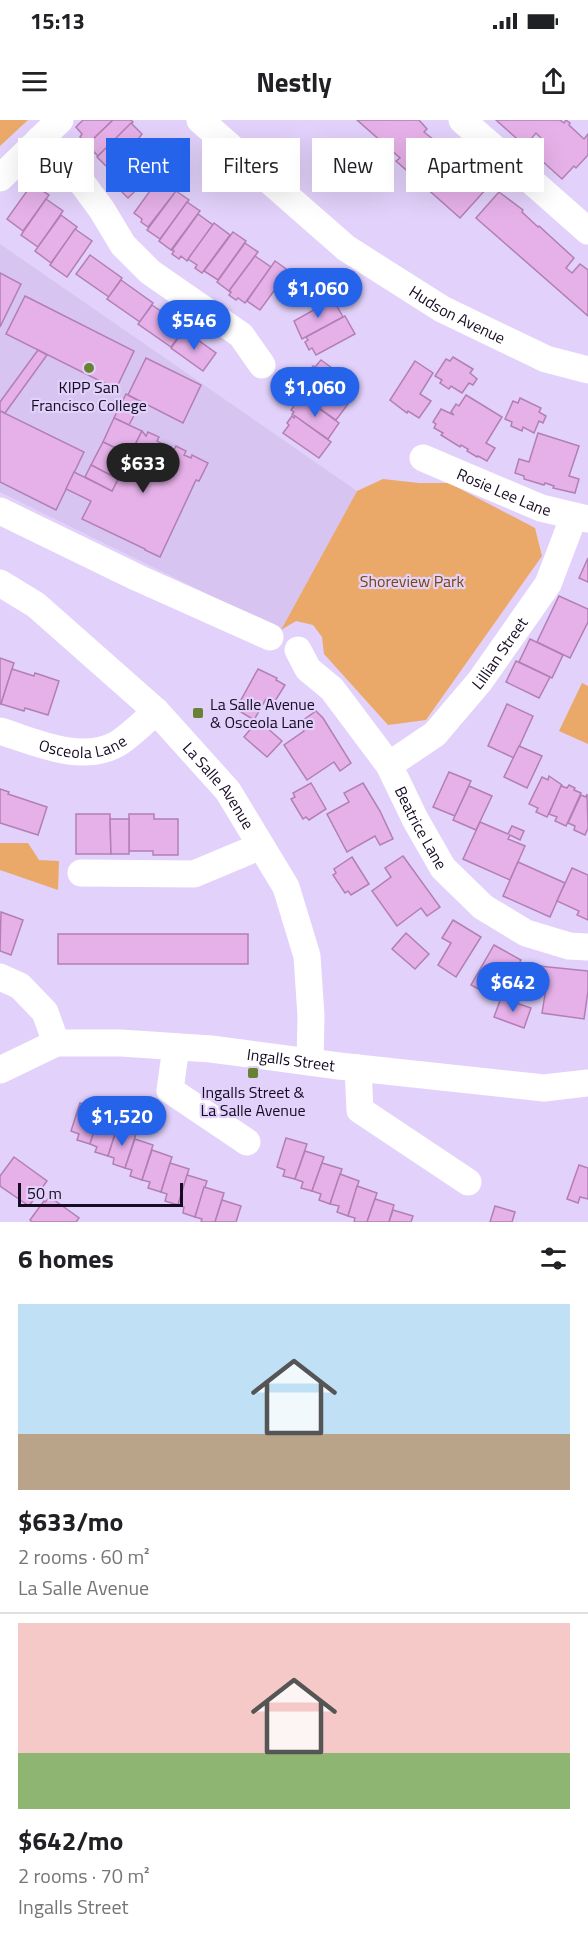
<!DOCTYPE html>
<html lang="en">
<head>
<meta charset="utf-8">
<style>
  body { margin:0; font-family:"Titillium Web",sans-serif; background:#f2f2f2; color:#202124; height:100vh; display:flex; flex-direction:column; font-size:22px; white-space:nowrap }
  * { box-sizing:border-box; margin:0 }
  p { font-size:20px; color:#757577 }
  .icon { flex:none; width:33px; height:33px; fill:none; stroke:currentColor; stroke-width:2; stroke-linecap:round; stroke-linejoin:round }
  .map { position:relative; height:1102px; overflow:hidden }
  .details { display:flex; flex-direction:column; background:#fff; flex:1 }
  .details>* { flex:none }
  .hud { position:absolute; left:18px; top:18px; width:552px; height:54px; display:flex; gap:12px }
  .scale { position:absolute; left:18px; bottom:15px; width:165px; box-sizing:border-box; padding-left:6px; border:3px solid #170b23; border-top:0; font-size:16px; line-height:21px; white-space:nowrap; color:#170b23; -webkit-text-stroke:4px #e2d1fa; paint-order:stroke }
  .price { position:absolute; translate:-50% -51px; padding:0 14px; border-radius:21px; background:#2563eb; color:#fff; font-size:20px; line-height:39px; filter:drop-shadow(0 2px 3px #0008) }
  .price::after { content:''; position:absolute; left:50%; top:36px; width:18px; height:14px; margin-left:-9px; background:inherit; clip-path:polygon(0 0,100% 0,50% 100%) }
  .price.active { background:#222; color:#fff }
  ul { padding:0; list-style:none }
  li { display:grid; align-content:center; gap:12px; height:318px; padding:0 18px }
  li+li { border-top:2px solid #e0e0e0 }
  li span { display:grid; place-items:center; height:186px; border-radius:0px; color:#555 }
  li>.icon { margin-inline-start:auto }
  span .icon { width:108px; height:108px; fill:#fffc; stroke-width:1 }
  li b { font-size:26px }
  h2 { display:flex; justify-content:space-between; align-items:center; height:72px; padding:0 18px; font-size:26px }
  .chip { padding:0 21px; border-radius:0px; background:#fff; box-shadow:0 6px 24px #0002; font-size:21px; line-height:54px }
  .chip.active { background:#2563eb; color:#fff }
  .status { display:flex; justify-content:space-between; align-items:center; height:42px; padding:0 30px; background:#fff; direction:ltr }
  .status svg { height:16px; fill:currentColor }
  header { display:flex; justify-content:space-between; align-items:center; height:78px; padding:0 18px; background:#fff; font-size:27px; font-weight:700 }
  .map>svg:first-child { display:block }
</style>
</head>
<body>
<div class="status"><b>15:13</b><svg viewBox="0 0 49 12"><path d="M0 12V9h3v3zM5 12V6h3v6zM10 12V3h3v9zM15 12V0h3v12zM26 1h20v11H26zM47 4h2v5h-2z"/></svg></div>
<header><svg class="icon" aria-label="menu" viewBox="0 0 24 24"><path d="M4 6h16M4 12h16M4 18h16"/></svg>Nestly<svg class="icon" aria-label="share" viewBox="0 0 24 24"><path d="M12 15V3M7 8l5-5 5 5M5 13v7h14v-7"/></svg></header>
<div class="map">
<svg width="588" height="1102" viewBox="0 0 588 1102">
  <rect width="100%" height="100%" fill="#e2d1fa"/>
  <!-- built -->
  <path fill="#d7c4f1" d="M0,124L357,371L281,510L0,372Z"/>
  <!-- green -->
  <g fill="#eba969">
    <path d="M0,0H28L0,26Z"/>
    <path d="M383,359L419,363H449L535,408L542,436L426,600L388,605L324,534L322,517L313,505L296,501L281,510L357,371Z"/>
    <path d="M582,563L588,566V624L559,611Z"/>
    <path d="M0,723H28L39,740L59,741L58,770L0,750Z"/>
  </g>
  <!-- building -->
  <g fill="#e6b1e9" stroke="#b27fb5" stroke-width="1.5">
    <path d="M83,0H113L90,22L89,21L86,23L80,17L82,14L76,7Z"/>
    <path d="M113,0H131L133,2L98,36L87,25Z"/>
    <path d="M357,0H419L427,9L424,12L448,31L446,32L464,47L465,46L487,68L460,98L396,41L400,38Z"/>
    <path d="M496,0H560L564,3L566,0L570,3L569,5L584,19L588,14V35L576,48L574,46L562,59L530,30L541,18L536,13L525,26Z"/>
    <path d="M131,3L142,14L139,18L140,19L109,49L97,37Z"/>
    <path d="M140,19L153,32L122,63L115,56L113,58L107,51Z"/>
    <path d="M152,33L163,44L128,78L117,67Z"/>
    <path d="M160,57L177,70L148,107L141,102L142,99L134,93Z"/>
    <path d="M32,64L49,75L23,111L7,99Z"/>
    <path d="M176,71L189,80L160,119L147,110Z"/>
    <path d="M499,72L523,90L522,92L538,107L539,106L574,138L566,148L572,153L580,144L588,150V196L476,98Z"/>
    <path d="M46,79L63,91L38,127L21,115Z"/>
    <path d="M187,82L200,91L171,130L159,121Z"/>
    <path d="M198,94L213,105L187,141L181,136L179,139L172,134L174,131L172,130Z"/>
    <path d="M61,95L77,107L51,143L35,131Z"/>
    <path d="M214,103L230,115L202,153L195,148L197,145L188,139Z"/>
    <path d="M75,109L92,121L67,157L50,145Z"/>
    <path d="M233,112L246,121L218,160L204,151Z"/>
    <path d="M245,123L258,132L229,171L217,162Z"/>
    <path d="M90,135L122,158L109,177L76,154Z"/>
    <path d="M255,136L271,147L245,183L238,178L236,180L229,175L231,172L229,171Z"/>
    <path d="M275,141L289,151L287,154L289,155L284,162L282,160L260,190L247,181Z"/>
    <path d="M0,153L21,164L0,207Z"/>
    <path d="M121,160L153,183L140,202L107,179Z"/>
    <path d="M25,176L134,231L116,269L6,214Z"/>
    <path d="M333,179L343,197L302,219L294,201Z"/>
    <path d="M152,185L185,208L171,227L138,204Z"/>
    <path d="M345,196L355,214L316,235L312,228L309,230L305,222L308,220L306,217Z"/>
    <path d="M184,210L216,233L203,251L171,228Z"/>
    <path d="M38,230L47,235L5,293L0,291V282Z"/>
    <path d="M453,237L473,249L470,253L477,259L473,265L469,263L462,273L451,266L449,269L440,263L442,260L435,256L446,239L450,241Z"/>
    <path d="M146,238L201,265L183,303L128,275Z"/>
    <path d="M321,240L357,266L345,282L309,256L310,255L308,253L313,246L315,247Z"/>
    <path d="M415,241L433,253L420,274L431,281L419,298L408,291L407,293L390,280Z"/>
    <path d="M309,259L348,284L336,300L301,275L307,267L305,265Z"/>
    <path d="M126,274L141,282L129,305L114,298Z"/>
    <path d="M466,275L502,297L486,323L495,328L487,341L478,336L477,337L467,331L468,329L461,325L460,327L441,315L443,313L434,308L436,304L433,302L441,289L454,295L451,292L456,284L459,286Z"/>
    <path d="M304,278L339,303L328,319L292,294L294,292L291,290L296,283L298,285Z"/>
    <path d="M520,278L541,288L539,292L546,296L543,303L539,301L534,313L523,307L522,311L511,306L512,302L505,299L513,281L518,283Z"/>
    <path d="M0,291L84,332L56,390L0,362Z"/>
    <path d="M292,296L294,298L295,296L331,322L319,338L283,313L289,305L287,303Z"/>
    <path d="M114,298L142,311L130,335L103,322Z"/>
    <path d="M142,311L146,316L148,312L159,317L157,321L174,330L176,326L186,331L184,335L191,338L192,335L208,343L199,361L196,360L160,437L145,430V429L82,399L91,381L66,369L74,352L112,371Z"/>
    <path d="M538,313L579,326L569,356L579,359L575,373L553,368L554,366L545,363L544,365L524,359V356L515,353L519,339L529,342Z"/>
    <path d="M103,322L130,335L118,359L91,345Z"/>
    <path d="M91,345L118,359L112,371L85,357Z"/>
    <path d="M588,438V462L579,458Z"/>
    <path d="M559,476L588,489V502L570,538L537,522Z"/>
    <path d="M530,519L563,535L552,558L519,542Z"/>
    <path d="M0,538L14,543L1,584L0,583Z"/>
    <path d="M516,541L550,557L539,578L506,562Z"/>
    <path d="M12,549L34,556L35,553L59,561L48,595L25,588L24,591L1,584Z"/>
    <path d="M258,549L277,558L276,560L285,565L275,581L282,585L279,590L272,587L274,583L266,579L254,600L236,589Z"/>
    <path d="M507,584L533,596L514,638L488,626Z"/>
    <path d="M316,591L323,598L351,643L340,651L334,642L307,660L284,625L304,611L299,603Z"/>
    <path d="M258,600L282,621L267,637L244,617Z"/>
    <path d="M519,626L542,636L527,668L504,657Z"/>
    <path d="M449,652L471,661L455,696L433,687Z"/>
    <path d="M549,656L562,665L547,697L536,692L538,688L529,684L542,657L548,660Z"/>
    <path d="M311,663L326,689L309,700L306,697L303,699L291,679L295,677L293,673Z"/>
    <path d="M363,663L380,691L393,719L380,725L375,716L347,732L327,694L349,682L344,673Z"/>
    <path d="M569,665L575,668L574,670L581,673L566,706L555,701L557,697L549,694L561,666L567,668Z"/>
    <path d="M469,666L492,676L476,710L453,700Z"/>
    <path d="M0,669L9,672L8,674L47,687L38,715L0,703Z"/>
    <path d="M587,674L588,708L585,715L574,710L575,706L568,703L581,675L586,677Z"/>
    <path d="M76,694H110L111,734H76Z"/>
    <path d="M129,694H154V699H178V735H153V731H129Z"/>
    <path d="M110,699H129V734H111Z"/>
    <path d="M480,702L508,714L512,706L524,711L520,720L510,715L508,719L525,726L510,760L463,739Z"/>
    <path d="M403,736L440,787L427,796L421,788L397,806L372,771L391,757L385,748Z"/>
    <path d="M352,737L369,764L351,775L348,771L345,773L333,755L336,753L334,749Z"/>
    <path d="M518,742L565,763L550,797L503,776Z"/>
    <path d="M572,748L588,755V800L577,795L579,791L557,781Z"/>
    <path d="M1,792L23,800L11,835L0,831Z"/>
    <path d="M453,800L481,817L456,857L438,845L451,823L442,818Z"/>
    <path d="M406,813L429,834L415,849L392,829Z"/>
    <rect x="58" y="814" width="190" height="30"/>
    <path d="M494,825L521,840L514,852L505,848L490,875L471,865Z"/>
    <path d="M539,846L588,851V871L584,899L542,893L547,862L537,860Z"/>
    <path d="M501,878L531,888L524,908L494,897Z"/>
    <path d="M80,983L101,989L90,1024L77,1020L79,1014L71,1011Z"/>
    <path d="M99,995L119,1001L108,1036L95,1032L97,1027L90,1024Z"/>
    <path d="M117,1008L136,1014L125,1048L113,1044L114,1038L108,1036Z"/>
    <path d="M286,1018L307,1024L295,1059L283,1056L285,1050L277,1047Z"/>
    <path d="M135,1019L153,1025L142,1060L130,1056L132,1050L125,1048Z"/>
    <path d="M152,1030L172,1037L161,1072L148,1068L150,1062L142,1060Z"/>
    <path d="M305,1031L324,1037L312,1071L301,1068L303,1062L295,1059Z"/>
    <path d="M14,1037L47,1061L29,1086L0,1066V1056Z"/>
    <path d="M170,1043L189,1049L178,1085L165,1081L167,1074L161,1072Z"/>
    <path d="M322,1043L342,1049L330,1084L319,1080L321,1074L312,1071Z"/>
    <path d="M579,1045L588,1048V1079L580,1077L578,1083L567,1079Z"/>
    <path d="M340,1054L359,1061L348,1096L337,1092L339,1086L330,1084Z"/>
    <path d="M187,1055L207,1061L195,1097L183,1093L184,1087L178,1085Z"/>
    <path d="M357,1066L377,1073L367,1102H354L355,1098L348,1096Z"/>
    <path d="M204,1067L224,1073L215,1102H201L202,1099L195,1097Z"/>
    <path d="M50,1077L79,1098L76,1102H32L30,1100L44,1081L45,1082Z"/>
    <path d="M375,1079L394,1085L389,1102H367Z"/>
    <path d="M222,1080L241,1086L236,1102H215Z"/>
    <path d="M495,1086L515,1092L512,1102H490Z"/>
    <path d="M393,1090L413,1096L411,1102H389Z"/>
  </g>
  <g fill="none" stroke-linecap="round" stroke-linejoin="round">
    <!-- minor -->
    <g stroke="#fff" stroke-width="27">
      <path id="s1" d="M200,0L346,128L442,189L546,239L588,250"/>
      <path d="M462,0L588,111"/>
      <path d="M40,19L71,48L102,90L123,125L150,152L241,215L262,245"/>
      <path d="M0,58L60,0"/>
      <path id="s2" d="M423,338L541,388L588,399"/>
      <path d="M0,391L138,458L270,517"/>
      <path id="s3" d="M0,463L36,485L156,591L228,671L286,767L307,836L311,896L310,942"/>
      <path id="s4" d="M298,530L308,549L332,569L389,645L415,699L443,748L483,787L526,813L569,826L588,827"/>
      <path id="s5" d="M0,611C35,622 81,644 117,624C131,615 144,602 156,591"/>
      <path id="s6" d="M389,645L435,614L480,561L548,464L574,396"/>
      <path d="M81,753L194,754L261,726"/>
      <path d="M0,857L20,866L45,892L56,923"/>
      <path d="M176,927L170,970L247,1022"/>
      <path d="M358,948L360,990L468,1062"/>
      <path id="s7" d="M0,950L56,923H121L211,929L339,946L544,968L588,963"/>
    </g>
  </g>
  <!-- markers -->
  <g fill="#698134" stroke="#e2d1fa" stroke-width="2">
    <circle cx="89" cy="248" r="6"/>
    <rect x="192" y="587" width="12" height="12" rx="3"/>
    <rect x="247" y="947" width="12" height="12" rx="3"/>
  </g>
  <g text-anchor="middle" stroke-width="4.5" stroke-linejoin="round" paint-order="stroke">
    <!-- street labels -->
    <g font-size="16" fill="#170b23" stroke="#e2d1fa">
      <text dy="6" stroke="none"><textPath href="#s1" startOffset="324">Hudson Avenue</textPath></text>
      <text dy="6" stroke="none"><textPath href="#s2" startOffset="88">Rosie Lee Lane</textPath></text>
      <text dy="6" stroke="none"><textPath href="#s6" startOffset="159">Lillian Street</textPath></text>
      <text dy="6" stroke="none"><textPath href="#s5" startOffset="86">Osceola Lane</textPath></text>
      <text dy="6" stroke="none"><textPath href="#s3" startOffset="300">La Salle Avenue</textPath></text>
      <text dy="6" stroke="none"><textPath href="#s4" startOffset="218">Beatrice Lane</textPath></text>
      <text dy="6" stroke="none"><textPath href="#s7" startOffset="298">Ingalls Street</textPath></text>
    </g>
    <!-- poi labels -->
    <g font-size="16" fill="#170b23" stroke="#e2d1fa">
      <text x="89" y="273">KIPP San<tspan x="89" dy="18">Francisco College</tspan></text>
      <text x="210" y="590" text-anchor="start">La Salle Avenue<tspan x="210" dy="18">&amp; Osceola Lane</tspan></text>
      <text x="253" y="978">Ingalls Street &amp;<tspan x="253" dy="18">La Salle Avenue</tspan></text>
    </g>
    <!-- park labels -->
    <g font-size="16" fill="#79480c" stroke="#e2d1fa">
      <text x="412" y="467">Shoreview Park</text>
    </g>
  </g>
</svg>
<div class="scale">50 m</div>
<b class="price" style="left:318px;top:199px">$1,060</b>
<b class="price" style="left:194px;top:231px">$546</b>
<b class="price" style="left:315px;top:298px">$1,060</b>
<b class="price active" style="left:143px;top:374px">$633</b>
<b class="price" style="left:513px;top:893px">$642</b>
<b class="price" style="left:122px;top:1027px">$1,520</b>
<div class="hud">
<a class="chip">Buy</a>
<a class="chip active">Rent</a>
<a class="chip">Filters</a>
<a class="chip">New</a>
<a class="chip">Apartment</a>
</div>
</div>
<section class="details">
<h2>6 homes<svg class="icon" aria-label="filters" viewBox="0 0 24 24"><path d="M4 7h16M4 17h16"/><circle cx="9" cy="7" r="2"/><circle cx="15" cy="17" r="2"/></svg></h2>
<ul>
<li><span style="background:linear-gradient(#bfe0f5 70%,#b9a48a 0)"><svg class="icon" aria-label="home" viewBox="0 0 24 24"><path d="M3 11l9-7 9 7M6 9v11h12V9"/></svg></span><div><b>$633/mo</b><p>2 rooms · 60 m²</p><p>La Salle Avenue</p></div></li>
<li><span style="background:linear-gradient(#f6c9c9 70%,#8fb573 0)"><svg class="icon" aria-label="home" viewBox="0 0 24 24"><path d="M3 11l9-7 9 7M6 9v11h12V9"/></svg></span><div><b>$642/mo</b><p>2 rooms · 70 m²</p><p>Ingalls Street</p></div></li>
</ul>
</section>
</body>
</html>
